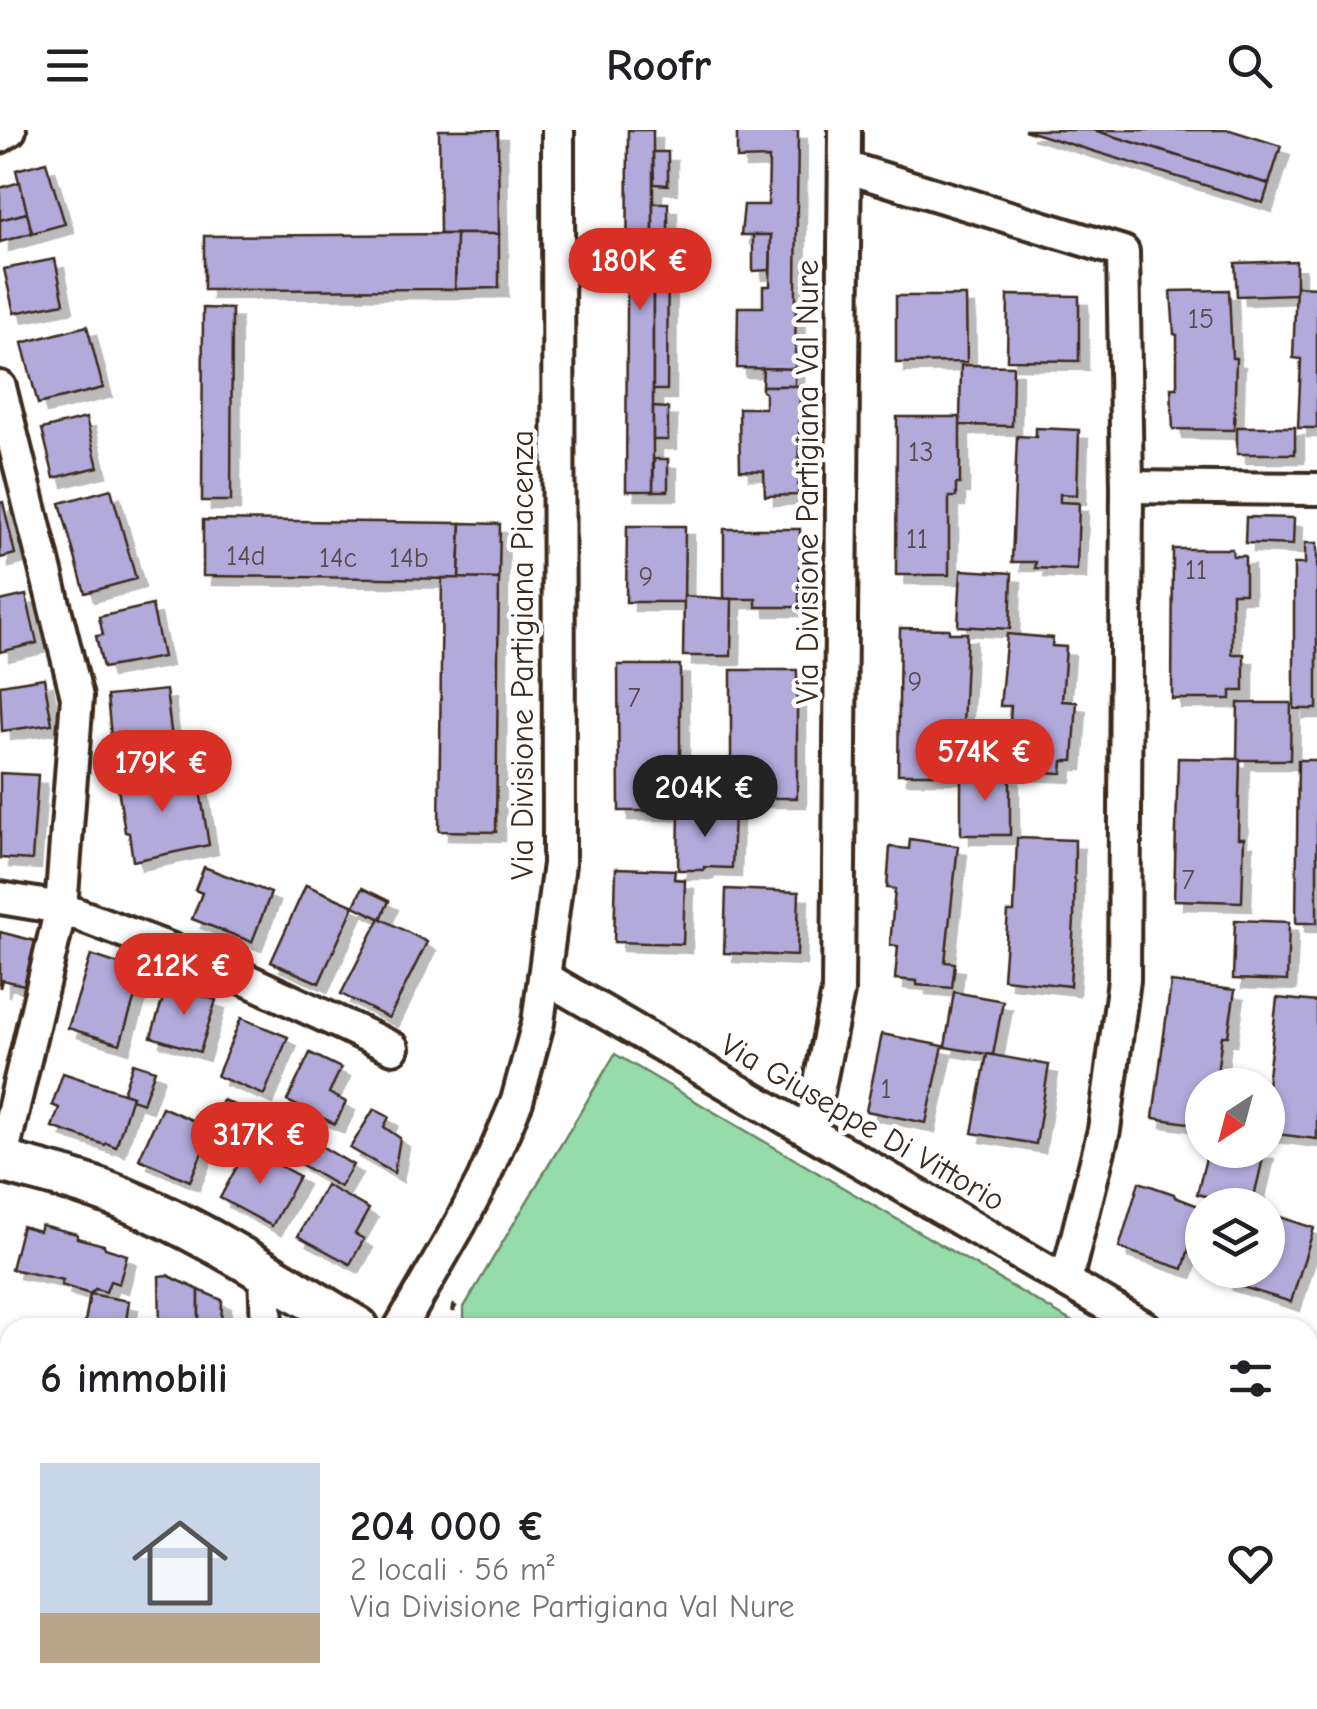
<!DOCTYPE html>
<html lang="it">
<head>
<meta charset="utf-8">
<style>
  body { margin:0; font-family:"Comic Neue",sans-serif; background:#f6f6f6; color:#202124; height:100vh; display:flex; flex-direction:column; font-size:38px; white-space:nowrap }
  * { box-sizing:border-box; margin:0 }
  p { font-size:32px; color:#757577 }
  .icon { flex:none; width:55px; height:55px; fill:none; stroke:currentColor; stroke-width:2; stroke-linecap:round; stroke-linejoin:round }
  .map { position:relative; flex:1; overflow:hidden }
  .sheet { position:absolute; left:0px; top:1188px; width:1318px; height:392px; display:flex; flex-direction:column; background:#fff; border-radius:30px 30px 0 0; box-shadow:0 2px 8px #0004 }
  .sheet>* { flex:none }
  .needle { width:65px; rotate:216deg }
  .fabs { position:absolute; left:1185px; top:938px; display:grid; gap:20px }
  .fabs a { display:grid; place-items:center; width:100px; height:100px; border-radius:50%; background:#fff; box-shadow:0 2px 8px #0004; font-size:50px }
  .price { position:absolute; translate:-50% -85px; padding:0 22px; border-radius:35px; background:#d93025; color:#fff; font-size:32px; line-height:65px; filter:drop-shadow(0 2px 5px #0008) }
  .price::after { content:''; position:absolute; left:50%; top:60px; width:30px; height:22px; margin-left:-15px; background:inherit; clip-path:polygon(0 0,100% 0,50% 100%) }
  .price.on { background:#222; color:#fff }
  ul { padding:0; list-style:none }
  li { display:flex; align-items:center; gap:30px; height:250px; padding:0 40px }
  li+li { border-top:2px solid #e0e0e0 }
  li span { display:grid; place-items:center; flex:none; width:280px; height:200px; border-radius:0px; color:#555 }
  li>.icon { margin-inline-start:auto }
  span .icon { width:120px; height:120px; fill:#fffc; stroke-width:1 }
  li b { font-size:42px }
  h2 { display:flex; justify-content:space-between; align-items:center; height:120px; padding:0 40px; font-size:42px }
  header { display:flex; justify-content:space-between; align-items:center; height:130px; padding:0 40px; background:#fff; font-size:45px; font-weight:700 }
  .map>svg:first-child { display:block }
</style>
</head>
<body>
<header><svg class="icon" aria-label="menu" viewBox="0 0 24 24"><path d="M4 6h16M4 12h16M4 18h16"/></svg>Roofr<svg class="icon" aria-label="search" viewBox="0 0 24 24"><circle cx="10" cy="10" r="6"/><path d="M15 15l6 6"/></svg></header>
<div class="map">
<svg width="1317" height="1579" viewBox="0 0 1317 1579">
  <defs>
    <filter id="shadow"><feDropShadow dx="9" dy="9" stdDeviation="0" flood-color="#0004"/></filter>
  </defs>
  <rect width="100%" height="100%" fill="#fff"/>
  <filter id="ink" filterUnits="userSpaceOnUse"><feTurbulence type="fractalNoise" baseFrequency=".01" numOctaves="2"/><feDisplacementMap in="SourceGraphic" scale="20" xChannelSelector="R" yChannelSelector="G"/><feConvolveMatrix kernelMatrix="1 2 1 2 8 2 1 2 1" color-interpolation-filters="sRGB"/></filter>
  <g filter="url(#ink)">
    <!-- green -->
    <g fill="#95dcaa" stroke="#688364" stroke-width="2.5">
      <path d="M615,924L1081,1197H464V1177Z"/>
      <path d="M571,1570H763L761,1579H587L570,1575Z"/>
    </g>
    <!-- building -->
    <g fill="#b2aadb" stroke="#3b2a1e" stroke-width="2.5" filter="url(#shadow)">
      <path d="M439,0H498L499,104H440Z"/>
      <path d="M628,0H653V361H626Z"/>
      <path d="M798,0L795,239L737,238L738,177H763V156H770L771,105H741L744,75H768L769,28L737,29V0Z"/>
      <path d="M1024,0H1094L1269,54L1263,73Z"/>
      <path d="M1094,0H1230L1281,16L1269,54Z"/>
      <path d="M653,22H668V55L654,54Z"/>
      <path d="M46,32L65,94L32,103L16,40Z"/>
      <path d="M20,52L27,83L0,90V58Z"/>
      <rect x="653" y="73" width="15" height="31"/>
      <path d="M27,83L32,103L0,112V90Z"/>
      <path d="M456,104H499V158L455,159Z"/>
      <path d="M456,104L455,159L204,160V106Z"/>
      <path d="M753,105H771L770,140L753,141Z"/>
      <path d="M653,124H668L667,260H653Z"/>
      <path d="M55,129L64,173L14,183L4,139Z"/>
      <path d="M1296,131V164L1237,166L1235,133Z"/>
      <path d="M1296,156L1317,157V298H1298L1301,229L1293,228Z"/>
      <path d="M1229,160L1232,228H1236L1234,300L1173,299L1171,258H1177V205L1174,204L1171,161Z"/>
      <path d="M1008,165L1079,166V231L1007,230Z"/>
      <path d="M896,166H966L967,232L896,233Z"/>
      <path d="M203,178L232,179L231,371H202Z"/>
      <path d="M87,196L103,258L38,274L22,213Z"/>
      <path d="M961,235L1013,236L1012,296L960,295Z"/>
      <path d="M763,238L795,239V256H762Z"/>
      <path d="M762,256H800L798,365L765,366L764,341L740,340L739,278H765V263L762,261Z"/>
      <path d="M653,277L668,278V310H653Z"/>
      <path d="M897,287H960V354H956V367H949V445H896Z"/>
      <path d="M86,288L98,337L54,348L42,299Z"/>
      <rect x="1237" y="297" width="58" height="27"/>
      <path d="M1036,298L1079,300L1077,365L1060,364V372L1079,373L1077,440L1035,438L1036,432H1012L1017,306L1036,307Z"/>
      <path d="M654,329H668V361H653Z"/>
      <path d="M111,359L136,449L85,463L60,373Z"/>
      <path d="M3,372L15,424L0,428V373Z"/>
      <path d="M1246,387L1294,388L1293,415L1245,413Z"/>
      <path d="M203,390L461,393L459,449L203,446Z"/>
      <path d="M461,393L500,394L499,449H459Z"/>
      <path d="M627,396H685L684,472H626Z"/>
      <path d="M724,399H800L799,477H756V469H724Z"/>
      <path d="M1305,413H1317V579H1294V434H1305Z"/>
      <path d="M1173,419H1232L1233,426H1245V463H1232V524H1244V561H1231V569H1172Z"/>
      <path d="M961,440L1012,443L1010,499L958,496Z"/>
      <path d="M442,448L499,449L496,702L439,701Z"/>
      <path d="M26,465L37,513L0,522V471Z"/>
      <path d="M684,466L732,469L731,526H683Z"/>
      <path d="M152,475L163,527L103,538L96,506L103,505L99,487Z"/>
      <path d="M900,498L949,499V503H967L961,644H898Z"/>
      <path d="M1007,504L1053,508L1052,516L1066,517L1062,571L1077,572L1073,631H1063L1062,643L1015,641L1016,621L1012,620L1014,592L1010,591L1011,576H1000Z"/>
      <path d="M618,535H680V673H675L676,681H619Z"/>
      <rect x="731" y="540" width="66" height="128"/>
      <path d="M44,548L52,594L2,601L0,555Z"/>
      <path d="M166,560L172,609L112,616L107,566Z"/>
      <path d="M1238,573H1291L1290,630H1237Z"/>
      <path d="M1178,628L1240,629L1238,708H1244L1242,772L1174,770Z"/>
      <path d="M1298,630H1317V793H1296Z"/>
      <path d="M169,641L172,652L198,648L209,715L133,731L129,703L125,702L117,651Z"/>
      <path d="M0,643L38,645L32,730L0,728Z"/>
      <rect x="961" y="644" width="49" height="61"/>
      <path d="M679,680L734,681L732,738L704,737V740H678Z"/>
      <path d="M1017,708L1075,710L1074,789L1070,856L1003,849L1008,782H1014Z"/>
      <path d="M910,709L958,716L945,832L955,833L952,858L917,855V851L895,849L898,816L890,815L895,759L887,758L890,717L909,719Z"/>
      <path d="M204,737L271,763L252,812L192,789L202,763L195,760Z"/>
      <path d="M616,738L675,740L674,749L685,750L683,814L614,812Z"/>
      <path d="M306,755L354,776L319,853L271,832Z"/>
      <path d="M362,758L389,771L381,789L354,776Z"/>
      <path d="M726,759L799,762L797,826L724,823Z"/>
      <path d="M380,788L427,812L389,888L341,864Z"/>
      <path d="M1235,790L1289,792L1287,851L1233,849Z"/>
      <path d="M0,802L35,811L24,855L2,850L0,858Z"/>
      <path d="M91,825L143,842L120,914L68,898Z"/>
      <path d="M1171,852L1235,860L1228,906H1222L1216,951L1222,952V955H1202V995L1153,988Z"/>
      <path d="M167,855L216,870L200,922L151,907Z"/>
      <path d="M954,862L1003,871L993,925L945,917Z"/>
      <path d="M1277,868L1317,872V1009L1268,1003L1267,955Z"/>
      <path d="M241,888L288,907L264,965L217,946Z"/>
      <path d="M882,904L943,916L926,993L866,981Z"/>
      <path d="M310,923L341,938L329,963L346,972L335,994L287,971Z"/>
      <path d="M987,924L1049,935L1036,1014L972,1003Z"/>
      <path d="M133,933L155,940L143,973L131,969L132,966L123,963Z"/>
      <path d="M63,943L132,966L116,1017L106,1013L105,1015L52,997L59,978L52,975Z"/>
      <path d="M223,970L249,982L238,1005L213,994Z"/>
      <path d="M162,977L212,999L190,1051L139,1029Z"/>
      <path d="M374,979L389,987L384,997L400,1008L394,1043L350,1018Z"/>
      <path d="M311,1010L353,1035L340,1057L297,1032Z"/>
      <path d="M247,1018L299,1046L272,1096L220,1068Z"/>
      <path d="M1208,1020H1265L1252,1075H1243L1197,1064Z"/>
      <path d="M1139,1052L1174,1064L1175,1067L1201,1077L1183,1139L1119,1118Z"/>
      <path d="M326,1055L369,1079L355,1104L364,1109L350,1134L298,1106Z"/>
      <path d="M1277,1086L1314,1098L1291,1172L1223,1151L1227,1140H1268V1094L1274,1096Z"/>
      <path d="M41,1095L77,1104V1108L104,1115L105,1118L127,1125L119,1154L110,1151L106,1162L95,1159L90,1164L61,1155L63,1150L11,1139L22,1096L39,1101Z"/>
      <path d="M167,1145L199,1160V1198H160L159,1146Z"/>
      <path d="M199,1160L222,1170L221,1198H199Z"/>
      <path d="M90,1164L129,1171L125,1198H84Z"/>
      <path d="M1308,1385L1317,1390V1443L1308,1459Z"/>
      <path d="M1317,1443V1478L1312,1487L1308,1484V1459Z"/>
      <path d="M10,1477V1544L0,1547V1480Z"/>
      <path d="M1312,1487L1317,1490V1564L1314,1570L1308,1566V1494Z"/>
      <path d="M1308,1566L1317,1572V1579H1238L1243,1570H1308Z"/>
      <rect x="315" y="1570" width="77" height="5"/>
      <path d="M463,1570H521L519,1579H461Z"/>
      <path d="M1148,1570H1243L1238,1579H1164Z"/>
    </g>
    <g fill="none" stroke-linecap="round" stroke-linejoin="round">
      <!-- minor casing -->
      <g stroke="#3b2a1e" stroke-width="38">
        <g id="minor">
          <path d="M0,7L10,0"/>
          <path d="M845,37L1123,122L1127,357L1124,850L1104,1000L1066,1151"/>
          <path d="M0,257L77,567L61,778L0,1035"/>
          <path d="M1127,357L1317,359"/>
          <path d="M0,768L61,778L226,840L393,918"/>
          <path d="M544,847L1146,1198"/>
          <path d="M810,1002L838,862L845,0"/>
          <path d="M265,1143L267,1198"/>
          <path d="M400,1198L460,1094L483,1050L517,971L538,893L559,734L558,0"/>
          <path d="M1308,1271L1317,1243"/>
          <path d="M1308,1292L1317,1298"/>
          <path d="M0,1328L10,1355"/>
          <path d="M0,1420L10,1417"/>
          <path d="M275,1570V1579"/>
          <path d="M235,1579V1570"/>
          <path d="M548,1579L549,1570"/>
          <path d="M782,1579L784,1570"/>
          <path d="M967,1579L969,1570"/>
        </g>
      </g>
      <!-- major casing -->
      <g stroke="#3b2a1e" stroke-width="48">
        <g id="major">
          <path d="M0,1031C40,1042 80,1051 119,1067C203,1100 280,1152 358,1198"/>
          <path d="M993,1570L1009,1579"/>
        </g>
      </g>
      <!-- path -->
      <g stroke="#3b2a1e" stroke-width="5" stroke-dasharray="8 8" stroke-linecap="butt">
        <path d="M452,1198L453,1179L457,1172L454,1168"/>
        <path d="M1051,1570L1067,1579"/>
      </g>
      <!-- minor -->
      <use href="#minor" stroke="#fff" stroke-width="30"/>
      <!-- major -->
      <use href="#major" stroke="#fff" stroke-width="40"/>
    </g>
  </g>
  <g text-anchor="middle" stroke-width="9" stroke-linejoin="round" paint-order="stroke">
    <!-- number labels -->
    <g font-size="28" fill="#594a4d">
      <text x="1201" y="198">15</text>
      <text x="921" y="331">13</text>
      <text x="917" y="418">11</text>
      <text x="246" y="435">14d</text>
      <text x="338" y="437">14c</text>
      <text x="409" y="437">14b</text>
      <text x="1196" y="449">11</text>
      <text x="646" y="456">9</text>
      <text x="915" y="561">9</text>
      <text x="634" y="577">7</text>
      <text x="1188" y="759">7</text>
      <text x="886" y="968">1</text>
    </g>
    <!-- street labels -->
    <g font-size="32" fill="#3b2a1e" stroke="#fff">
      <text transform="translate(807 352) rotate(-90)" y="11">Via Divisione Partigiana Val Nure</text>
      <text transform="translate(522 525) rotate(-90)" y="11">Via Divisione Partigiana Piacenza</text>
      <text transform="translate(863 992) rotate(30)" y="11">Via Giuseppe Di Vittorio</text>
    </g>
  </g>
</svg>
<div class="fabs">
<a><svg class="needle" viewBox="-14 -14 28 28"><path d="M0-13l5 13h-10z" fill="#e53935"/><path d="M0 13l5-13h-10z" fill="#757577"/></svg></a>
<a><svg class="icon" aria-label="layers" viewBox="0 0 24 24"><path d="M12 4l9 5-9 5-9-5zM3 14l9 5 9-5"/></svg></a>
</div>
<b class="price" style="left:640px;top:183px">180K €</b>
<b class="price" style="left:985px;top:674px">574K €</b>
<b class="price" style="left:162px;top:685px">179K €</b>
<b class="price on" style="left:705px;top:710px">204K €</b>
<b class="price" style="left:184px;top:888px">212K €</b>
<b class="price" style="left:260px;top:1057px">317K €</b>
<section class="sheet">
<h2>6 immobili<svg class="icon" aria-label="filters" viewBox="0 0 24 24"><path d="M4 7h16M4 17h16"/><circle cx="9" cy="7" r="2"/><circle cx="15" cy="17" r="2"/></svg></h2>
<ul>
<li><span style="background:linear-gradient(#c9d6e8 75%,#b9a48a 0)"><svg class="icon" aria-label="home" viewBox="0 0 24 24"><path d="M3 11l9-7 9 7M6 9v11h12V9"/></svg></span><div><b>204 000 €</b><p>2 locali · 56 m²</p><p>Via Divisione Partigiana Val Nure</p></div><svg class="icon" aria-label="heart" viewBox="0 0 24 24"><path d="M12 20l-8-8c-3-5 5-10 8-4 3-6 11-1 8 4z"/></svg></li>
</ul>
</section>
</div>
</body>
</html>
